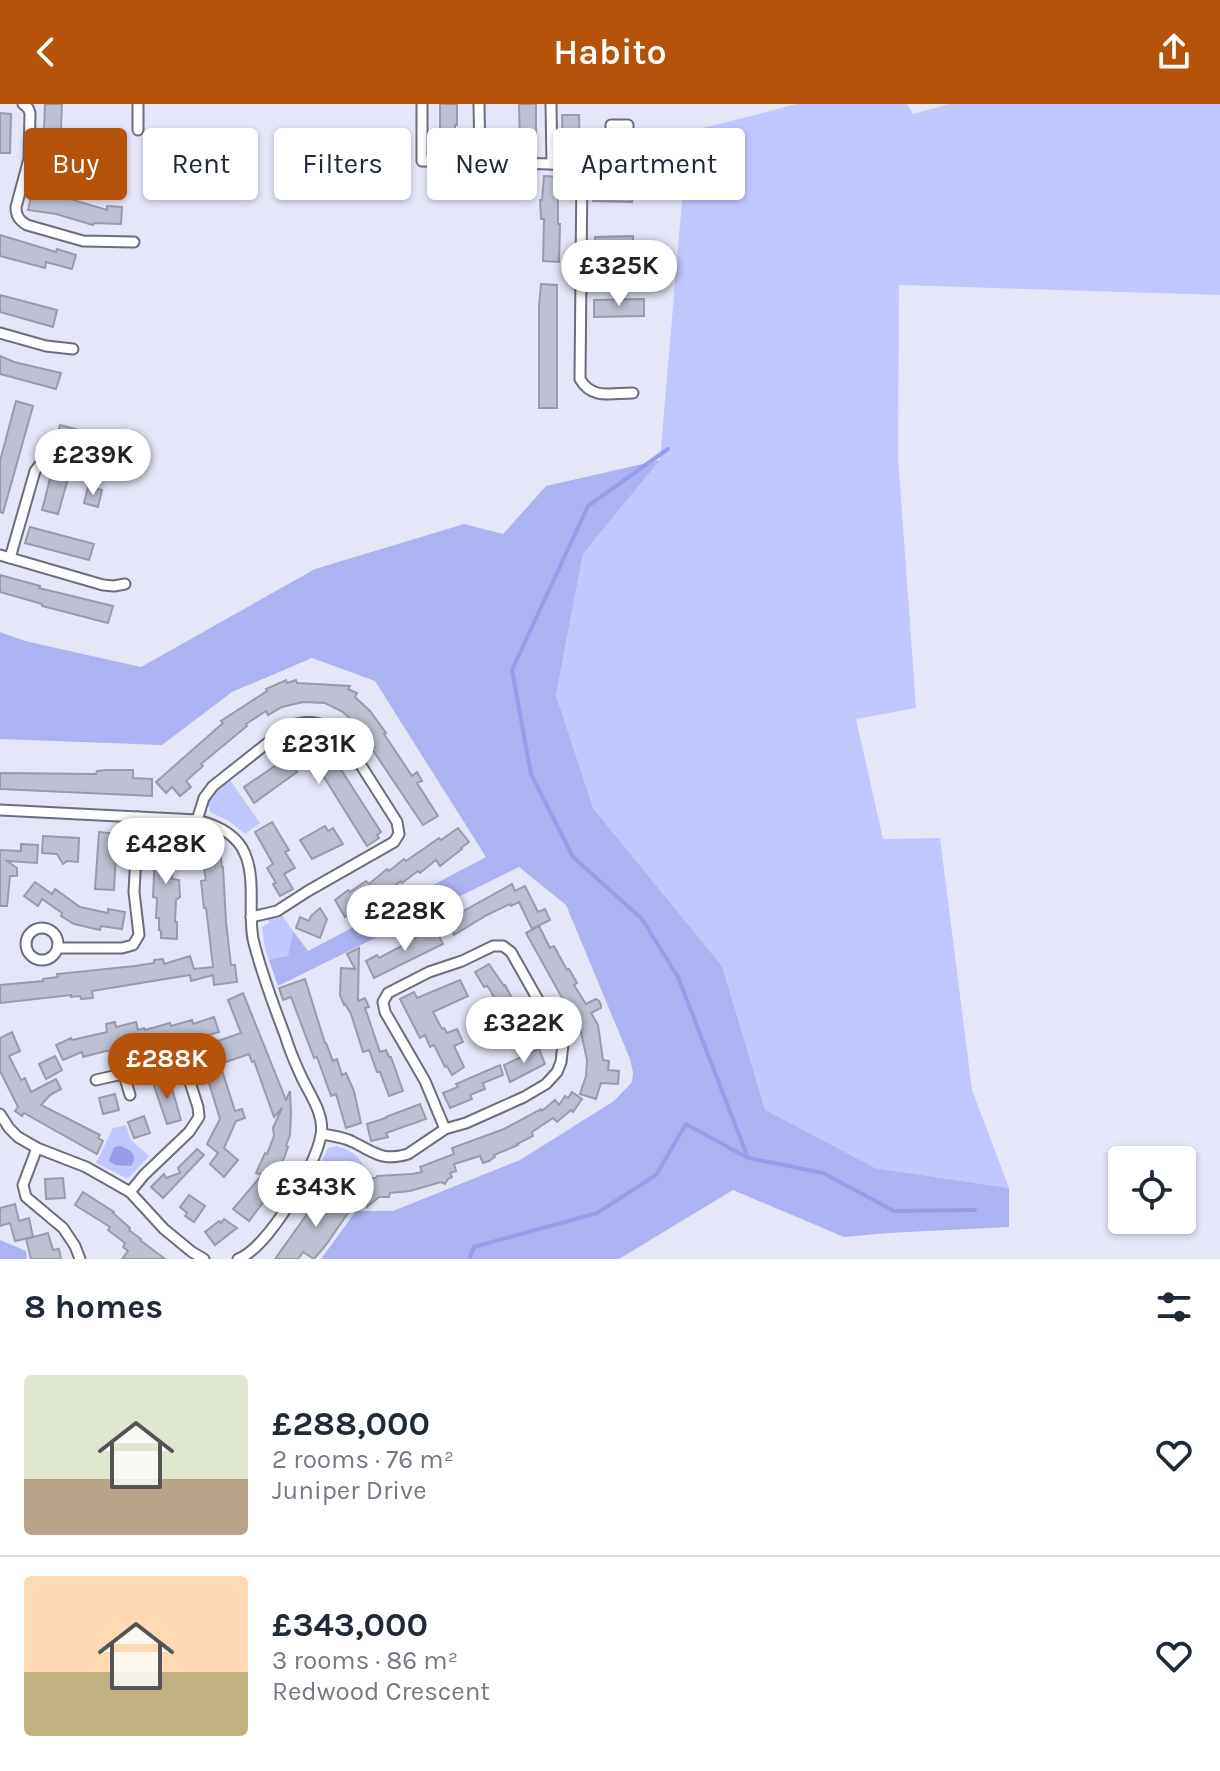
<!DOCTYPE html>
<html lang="en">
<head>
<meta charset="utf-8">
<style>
  body { margin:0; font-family:Karla,sans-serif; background:#f2f2f3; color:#1f2937; height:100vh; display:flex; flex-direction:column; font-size:30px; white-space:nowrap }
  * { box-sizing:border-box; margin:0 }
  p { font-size:26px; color:#747a83 }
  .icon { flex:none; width:44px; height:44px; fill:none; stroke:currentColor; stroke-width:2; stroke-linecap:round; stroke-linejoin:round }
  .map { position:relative; height:1155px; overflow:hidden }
  .details { display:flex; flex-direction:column; background:#fff; flex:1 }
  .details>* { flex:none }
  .banner { position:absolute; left:24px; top:24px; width:800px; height:72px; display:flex; gap:16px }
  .tools { position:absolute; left:1108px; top:1042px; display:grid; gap:16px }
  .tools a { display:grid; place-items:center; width:88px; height:88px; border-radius:8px; background:#fff; box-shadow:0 2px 6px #0004; font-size:40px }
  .price { position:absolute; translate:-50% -68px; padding:0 18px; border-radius:28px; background:#fff; color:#222; font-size:26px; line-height:52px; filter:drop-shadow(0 2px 4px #0008) }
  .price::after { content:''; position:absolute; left:50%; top:48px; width:24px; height:18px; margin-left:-12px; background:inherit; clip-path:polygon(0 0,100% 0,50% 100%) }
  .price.selected { background:#b45309; color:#fff }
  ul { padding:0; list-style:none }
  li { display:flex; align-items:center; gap:24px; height:200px; padding:0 24px }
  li+li { border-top:2px solid #e0e1e3 }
  li span { display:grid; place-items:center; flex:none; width:224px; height:160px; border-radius:8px; color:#555 }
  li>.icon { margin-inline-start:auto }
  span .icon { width:96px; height:96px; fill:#fffc; stroke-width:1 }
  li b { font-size:34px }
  h2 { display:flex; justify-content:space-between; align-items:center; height:96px; padding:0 24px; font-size:34px }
  .tag { padding:0 28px; border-radius:8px; background:#fff; box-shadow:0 2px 6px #0004; font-size:28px; line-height:72px }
  .tag.selected { background:#b45309; color:#fff }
  header { display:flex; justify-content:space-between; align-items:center; height:104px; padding:0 24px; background:#b45309; color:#fff; font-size:36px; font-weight:600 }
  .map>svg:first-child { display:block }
</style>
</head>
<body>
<header><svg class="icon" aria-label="back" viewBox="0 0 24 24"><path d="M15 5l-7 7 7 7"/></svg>Habito<svg class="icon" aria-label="share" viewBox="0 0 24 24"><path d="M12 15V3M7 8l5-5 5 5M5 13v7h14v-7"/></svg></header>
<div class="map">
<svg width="1220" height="1155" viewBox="0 0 1220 1155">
  <rect width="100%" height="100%" fill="#e5e7f9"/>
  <!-- green -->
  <g fill="#c2c8ff">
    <path d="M797,0H907L913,10L949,0H1220V191L899,181L898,353L916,604L856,615L883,735L940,734L972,986L1009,1084L875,1064L759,1005L722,862L593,704L556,591L583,450L660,356L684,73L691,27Z"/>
    <path d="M230,676L260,719L245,730L229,717L210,708L209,703L206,704L212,691Z"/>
    <path d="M282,811L293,827L288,853L269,856L265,845L262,823L269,819L268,815Z"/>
    <path d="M126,1021L131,1036L149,1052L130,1073L126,1074L96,1059L113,1024Z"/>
    <path d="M337,1042C374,1053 364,1075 363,1106L356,1107L315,1072L328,1044Z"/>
  </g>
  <!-- forest -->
  <g fill="#adb3f2">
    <path d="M660,356L583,450L556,591L593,704L722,862L765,1006L875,1064L1009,1084V1123L888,1129L844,1133L733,1086L619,1155H321L356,1107H393L520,1056L614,997L632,978L633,969L630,955L566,801L519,763L278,882L269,856L288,852L293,827L308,847L486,753L375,577L312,554L232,588L162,641L0,635V528L25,537L141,563L315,465L464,420L503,430L546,382Z"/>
    <path d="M0,1136L26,1147L27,1155H0Z"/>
  </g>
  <!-- water -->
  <g fill="#979dea">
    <path d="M120,1042C130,1045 139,1051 131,1062L115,1061L109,1057L114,1043Z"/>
    <path d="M344,1058L351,1061L353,1072L348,1080L342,1081L334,1076L330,1070L336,1059Z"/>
  </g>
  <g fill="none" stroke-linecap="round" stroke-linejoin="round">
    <!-- stream -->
    <g stroke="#979dea" stroke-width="4">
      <path d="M749,1054L823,1069L894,1107L975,1106"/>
      <path d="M469,1155L474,1143L597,1109L656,1071L686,1020L748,1054L678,873L642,815L573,753L531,670L512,566L588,402L668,345"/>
    </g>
  </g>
  <!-- building -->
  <g fill="#bdc0d1" stroke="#999bac" stroke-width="2">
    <path d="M45,0H62L59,70L42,69Z"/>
    <path d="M440,0H457V21H455V48H436V27H440Z"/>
    <path d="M519,0H536V47H520Z"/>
    <path d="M0,9L11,10L10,49H0Z"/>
    <path d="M562,11H579L580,46H563Z"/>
    <path d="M544,72L560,73L559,86H558V120H560L559,158L543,157L544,115H541L540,96H542Z"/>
    <path d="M632,80V98L593,97V81Z"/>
    <path d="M46,88L107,106V102L122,103L121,120L94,119L93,121L56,110L28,106L32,89L44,93Z"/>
    <path d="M0,131L56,148L57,145L76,151L72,165L46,158L45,164L0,152Z"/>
    <path d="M633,132V150L595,149V133Z"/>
    <path d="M541,180L557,181V304H539V202Z"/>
    <path d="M0,191L57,206L53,223L0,208Z"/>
    <path d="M644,195V212L594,213V196Z"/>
    <path d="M0,252L14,258L61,269L56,285L0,270Z"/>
    <path d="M16,297L33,302L3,409L0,408V357Z"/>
    <path d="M60,321L79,326L75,342L55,337Z"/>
    <path d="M52,367L69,371L58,410L42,406Z"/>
    <path d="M88,383L102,386L98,403L84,399Z"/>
    <path d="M30,423L94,440L89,456L25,439Z"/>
    <path d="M0,471L40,482L39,484L113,502L108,519L42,502V500L0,488Z"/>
    <path d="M286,576L287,579L296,576L297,579L350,582L348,585L357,589L355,593L370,607L386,629L384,630L412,672L417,668L422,677L417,679L438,712L423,721L372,645L374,644L365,632L366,630L343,608L325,599L303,598L282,603L268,611L266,607L246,620L247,622L201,660L203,662L186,677L191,683L180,692L172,683L166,689L156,678L223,619L221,617L267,587L266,585Z"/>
    <path d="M313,636L316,639L319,637L327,648L329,647L381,728L377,731L379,734L367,742L312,654L295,665L297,668L254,699L244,683Z"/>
    <path d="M106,666H133V674L152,675V692L0,685V669L96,670L97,667Z"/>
    <path d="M272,718L289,746L285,748L295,764L284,770L293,785L280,792L273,780L276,779L267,764L273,760L255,728Z"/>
    <path d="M325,722L328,727L333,724L343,740L312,755L300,736Z"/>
    <path d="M458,724L469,738L461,744L462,745L440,762L436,756L420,769L418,767L402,779L401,777L376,797L375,795L370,798L368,795L345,813L335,796L348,786L350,788L366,777L369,780L387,765L389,767L404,755L406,757L439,734L441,736Z"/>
    <path d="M99,728L117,730L114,786L95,785Z"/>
    <path d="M156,730L175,731L172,775L179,776L180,793L176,796L175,818H177V835L161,834V827L159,826V814H156L157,794L153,793Z"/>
    <path d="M43,732L79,734L78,758L67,757L63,760L57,750L42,749Z"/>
    <path d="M21,740L38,741L37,759L7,757L17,764V772H10L7,802H0V746L21,747Z"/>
    <path d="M220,747L222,763H223L226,818L231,861H235L237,878L214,881L213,871L191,877L190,871L92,887L93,894L81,895L80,892L71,893V891L0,899V881L43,877V875L58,873L57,870L135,862L154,859V856L163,855L164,860L190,852L194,865L213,863L208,820L206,804H204L201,777L206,776L204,765L207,764L206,749Z"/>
    <path d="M35,778L52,790L55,785L80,803L108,809V805L125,808L122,825L101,822L100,826L74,820L61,812L62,809L42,795L38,802L24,792Z"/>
    <path d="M512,780L515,787L525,782L538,808L545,805L550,816L532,825L519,798L511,802L510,800L487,811L454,831L447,820L451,818L449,815Z"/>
    <path d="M320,804L327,815L320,834L296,824L300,813L309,817L311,812Z"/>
    <path d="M539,822L550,844L554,842L567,866L569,865L577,879L574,881L586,900L596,895L599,897L601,901V904L591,909L598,921L603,956L609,957L608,966L619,967L618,980L601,979L596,995L580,990L586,972L587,956L581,928L526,829Z"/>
    <path d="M428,825L430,829L436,826L443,840L374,874L366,857L377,851L379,854L398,844L415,834L414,832Z"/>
    <path d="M359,844L358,897L365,894L369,903L365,904L380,948L386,946L389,953H391L403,987L389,992L380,968H377L369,946L363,948L351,910L345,900L344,901L340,891L341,864L355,865L347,850Z"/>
    <path d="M489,860L504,882L505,881L514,898H516L528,920L524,922L526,924L520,927V932L514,935L505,921L507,920L499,907L501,906L490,886L487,882L484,883L475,868Z"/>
    <path d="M305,875L325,939H326L333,957L337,955L342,971L346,969L354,987L361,1019L346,1024L336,990L331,992L317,953L314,954L291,893L283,896L279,884Z"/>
    <path d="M460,876L468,892L433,908L442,925L444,924L447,929L457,925L463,938L454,942L464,963L452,971L447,962L445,963L434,941L430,943L425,931L420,934L400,895L414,888L417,894Z"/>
    <path d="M243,889L286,996L290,987L291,1009L290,1031L286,1042L288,1043L280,1065L272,1084L266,1091L268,1092L249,1117L233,1105L262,1071L256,1069L265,1049L267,1050L274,1032L273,1024L282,1004L274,1013L254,957L252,958L249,950L223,959L215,938L241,929L228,896Z"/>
    <path d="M214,913L219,928L202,933L201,930L175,938L176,940L163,943V941L155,943L154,939L113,950V947H106L83,953L82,948L63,956L56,941L71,934L72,936L107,928L106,920L115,918L116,923L136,918L138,926L144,924L145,926L170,919L171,922L192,916L193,920Z"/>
    <path d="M12,928L20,947L9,952L21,976L25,974L31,988L56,975L61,985L50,991L41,1001L100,1031L98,1034L103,1037L97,1050L24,1009L22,1012L15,1007L18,1003L0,967V934Z"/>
    <path d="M539,945L545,960L510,978L504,961Z"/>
    <path d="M55,952L62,966L46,975L39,960Z"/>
    <path d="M220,960L235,1007L242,1005L245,1014L236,1017L224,1044L238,1056L224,1073L210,1060L218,1049L207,1040L220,1015L205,966Z"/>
    <path d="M500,961L503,971L483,979L485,985L470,991L472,995L450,1004L443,989L458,983L456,980Z"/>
    <path d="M169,974L181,1016L167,1020L153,979Z"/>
    <path d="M572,988L582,995L573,1008L571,1006L557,1018L553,1014L532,1028L533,1032L517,1040L518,1041L494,1051L495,1053L489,1057L483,1059L480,1052L454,1060L456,1067L450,1069L452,1073L448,1075L445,1080L441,1078L410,1087L390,1089L389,1093H379L367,1103L369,1074H376L377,1072L412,1070L422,1068L420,1063L454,1050L452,1044L504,1025L541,1005L542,1007L555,996L559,1001L565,992L568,994Z"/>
    <path d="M115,990L119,1006L103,1010L99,994Z"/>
    <path d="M420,1000L426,1015L386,1029L388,1033L371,1037L367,1020L386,1014V1013Z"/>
    <path d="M144,1012L150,1029L134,1034L128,1018Z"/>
    <path d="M197,1045L204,1051L163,1094L151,1083L164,1070L166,1074L180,1069L178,1064Z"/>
    <path d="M63,1074L65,1094L46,1095L45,1075Z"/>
    <path d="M83,1088L114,1108L113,1109L130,1124L129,1126L141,1135L140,1136L165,1155H122L128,1147L123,1143L125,1139L108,1126L110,1123L75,1101Z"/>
    <path d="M322,1089L340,1101L343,1097L352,1103L326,1141L314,1155L303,1148L298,1155H275Z"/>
    <path d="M189,1091L205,1102L194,1118L185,1112L187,1109L180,1103Z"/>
    <path d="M15,1100L19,1117L29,1114L33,1133L15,1137L10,1119L0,1122V1104Z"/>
    <path d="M224,1115L237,1124L215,1141L205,1128L219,1117L221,1119Z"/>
    <path d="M48,1129L53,1146L59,1145L61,1155H31L26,1135Z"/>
  </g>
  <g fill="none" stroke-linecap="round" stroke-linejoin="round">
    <!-- minor casing -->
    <g stroke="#6c6e7d" stroke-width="13">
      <g id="minor">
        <path d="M23,0L28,4L30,9L29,55L16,103C16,112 19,116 27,121L83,137L134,138"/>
        <path d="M138,0V26"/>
        <path d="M422,0V57L552,60L577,61L582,65L580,275C592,296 611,289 633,289"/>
        <path d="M479,0L480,58"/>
        <path d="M551,0L552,60"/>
        <path d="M582,65L593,57L628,56V21H611L610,57"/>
        <path d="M581,177L631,176"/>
        <path d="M0,229L46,242L73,245"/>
        <path d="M0,451L103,481L114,482L125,480"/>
        <path d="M10,454L35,367L42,358L53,357L105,369L118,364"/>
        <path d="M0,706L197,716C217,721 237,730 245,750C256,775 248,809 253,835C261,869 274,902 286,934C290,948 296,961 302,974C310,991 325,1011 321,1031C316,1062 268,1144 238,1155"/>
        <path d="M197,716L204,694L213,682L289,622C310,615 326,618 343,633L397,718L399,730L394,738L308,787L277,807L251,813"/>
        <circle cx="42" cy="840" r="16"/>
        <path d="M58,844H122L133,841L139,831L134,788L138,713"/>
        <path d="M124,971L130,991"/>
        <path d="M96,976L170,959L183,964L187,969L198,1003L199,1013L189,1028L144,1071L130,1088"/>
        <path d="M0,1010L9,1024L18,1033L37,1044L86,1063L130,1088L164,1125L192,1148L204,1155"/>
        <path d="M322,1030C332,1032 344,1033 353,1038C374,1048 382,1058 408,1050L445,1025L466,1019L524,993L546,980L557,968L561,958L563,940L511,848L503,842H493L462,857L429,868L388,889L383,898L385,908L425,977L445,1025"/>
        <path d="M37,1044L23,1081L26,1093L63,1124L75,1142L80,1155"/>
      </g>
    </g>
    <!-- minor -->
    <use href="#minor" stroke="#fff" stroke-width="9"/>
  </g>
</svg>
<div class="tools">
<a><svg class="icon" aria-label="locate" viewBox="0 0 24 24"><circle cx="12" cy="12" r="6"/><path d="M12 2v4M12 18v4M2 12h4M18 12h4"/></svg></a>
</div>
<b class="price" style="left:619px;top:204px">£325K</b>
<b class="price" style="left:93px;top:393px">£239K</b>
<b class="price" style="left:319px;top:682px">£231K</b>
<b class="price" style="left:166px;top:782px">£428K</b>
<b class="price" style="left:405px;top:849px">£228K</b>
<b class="price" style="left:524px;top:961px">£322K</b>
<b class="price selected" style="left:167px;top:997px">£288K</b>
<b class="price" style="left:316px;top:1125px">£343K</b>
<div class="banner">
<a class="tag selected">Buy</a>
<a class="tag">Rent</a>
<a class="tag">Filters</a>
<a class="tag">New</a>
<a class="tag">Apartment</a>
</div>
</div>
<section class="details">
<h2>8 homes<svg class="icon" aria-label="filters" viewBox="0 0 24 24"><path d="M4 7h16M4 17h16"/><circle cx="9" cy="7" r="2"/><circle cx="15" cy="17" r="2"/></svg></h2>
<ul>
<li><span style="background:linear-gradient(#dfe7d0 65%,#b9a48a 0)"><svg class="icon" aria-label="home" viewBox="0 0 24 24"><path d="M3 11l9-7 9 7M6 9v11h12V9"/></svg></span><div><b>£288,000</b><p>2 rooms · 76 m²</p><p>Juniper Drive</p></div><svg class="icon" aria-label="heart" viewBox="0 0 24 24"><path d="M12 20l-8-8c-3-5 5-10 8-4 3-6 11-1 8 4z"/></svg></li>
<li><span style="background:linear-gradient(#ffd9b3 60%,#c2b280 0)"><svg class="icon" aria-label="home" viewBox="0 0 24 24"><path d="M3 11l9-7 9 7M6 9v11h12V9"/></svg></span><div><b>£343,000</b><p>3 rooms · 86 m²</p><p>Redwood Crescent</p></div><svg class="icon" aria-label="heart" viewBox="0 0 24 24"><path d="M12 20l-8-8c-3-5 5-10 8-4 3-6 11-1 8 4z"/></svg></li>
</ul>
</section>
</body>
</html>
